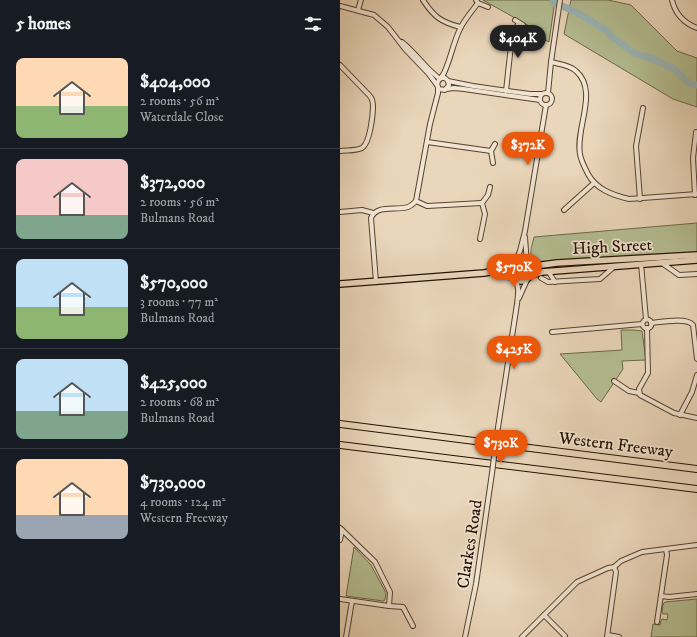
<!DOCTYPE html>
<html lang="en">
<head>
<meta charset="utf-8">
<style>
  body { margin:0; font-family:"IM FELL DW Pica",serif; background:#20242c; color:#f1f3f6; height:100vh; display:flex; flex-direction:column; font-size:15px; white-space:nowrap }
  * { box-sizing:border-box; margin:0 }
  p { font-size:13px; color:#9ea1a6 }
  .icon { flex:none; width:22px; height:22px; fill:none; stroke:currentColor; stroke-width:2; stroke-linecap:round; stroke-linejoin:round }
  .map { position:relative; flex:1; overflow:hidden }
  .panel { display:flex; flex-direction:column; background:#171b24; width:340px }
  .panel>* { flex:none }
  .price { position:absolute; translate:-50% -34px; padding:0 9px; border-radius:14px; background:#ea580c; color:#fff; font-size:13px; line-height:26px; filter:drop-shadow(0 1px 2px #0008) }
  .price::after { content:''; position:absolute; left:50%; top:24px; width:12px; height:9px; margin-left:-6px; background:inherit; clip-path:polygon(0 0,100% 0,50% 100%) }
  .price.current { background:#222; color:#fff }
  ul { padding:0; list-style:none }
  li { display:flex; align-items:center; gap:12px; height:100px; padding:0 16px }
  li+li { border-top:1px solid #363941 }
  li span { display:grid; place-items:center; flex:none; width:112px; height:80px; border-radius:8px; color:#555 }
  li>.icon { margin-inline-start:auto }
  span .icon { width:48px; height:48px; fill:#fffc; stroke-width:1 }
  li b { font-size:17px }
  h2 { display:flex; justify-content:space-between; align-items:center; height:48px; padding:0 16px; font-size:17px }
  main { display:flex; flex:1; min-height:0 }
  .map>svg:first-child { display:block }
</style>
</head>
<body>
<main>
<section class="panel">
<h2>5 homes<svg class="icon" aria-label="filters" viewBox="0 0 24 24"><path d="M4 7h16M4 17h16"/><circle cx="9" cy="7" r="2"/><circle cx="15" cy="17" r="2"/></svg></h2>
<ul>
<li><span style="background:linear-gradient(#ffd9b3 60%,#8fb573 0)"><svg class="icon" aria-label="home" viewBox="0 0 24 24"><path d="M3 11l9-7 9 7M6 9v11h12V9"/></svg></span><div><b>$404,000</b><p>2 rooms · 56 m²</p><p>Waterdale Close</p></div></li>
<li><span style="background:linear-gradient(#f6c9c9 70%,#7fa58c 0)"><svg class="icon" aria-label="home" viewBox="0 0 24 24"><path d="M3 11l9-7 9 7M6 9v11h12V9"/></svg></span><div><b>$372,000</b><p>2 rooms · 56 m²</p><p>Bulmans Road</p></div></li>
<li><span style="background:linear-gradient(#bfe0f5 60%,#8fb573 0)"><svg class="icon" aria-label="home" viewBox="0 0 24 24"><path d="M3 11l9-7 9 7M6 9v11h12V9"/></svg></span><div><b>$570,000</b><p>3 rooms · 77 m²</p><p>Bulmans Road</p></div></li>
<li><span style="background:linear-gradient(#bfe0f5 65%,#7fa58c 0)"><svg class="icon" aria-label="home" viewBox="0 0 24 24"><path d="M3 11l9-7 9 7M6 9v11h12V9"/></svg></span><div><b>$425,000</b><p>2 rooms · 68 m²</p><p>Bulmans Road</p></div></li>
<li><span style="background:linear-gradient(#ffd9b3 70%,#9aa5b1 0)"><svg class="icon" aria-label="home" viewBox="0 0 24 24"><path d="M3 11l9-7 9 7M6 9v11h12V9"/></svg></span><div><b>$730,000</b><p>4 rooms · 124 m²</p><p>Western Freeway</p></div></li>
</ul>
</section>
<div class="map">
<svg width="357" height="637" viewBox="0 0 357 637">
  <rect width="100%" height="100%" fill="#ead6ba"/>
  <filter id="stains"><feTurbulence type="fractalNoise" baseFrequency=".005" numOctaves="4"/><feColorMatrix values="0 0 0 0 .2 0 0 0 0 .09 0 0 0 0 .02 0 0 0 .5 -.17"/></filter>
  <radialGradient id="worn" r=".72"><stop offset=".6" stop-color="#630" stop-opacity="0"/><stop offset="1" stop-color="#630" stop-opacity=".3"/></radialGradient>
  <!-- green -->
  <g fill="#b4be92" stroke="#6c6849">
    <path d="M143,0H215L209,42L204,39L191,27Z"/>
    <path d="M231,0H268L291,5L337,51L357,58V107L333,99L224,34Z"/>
    <path d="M357,223V254L199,263C186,259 192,247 194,237Z"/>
    <path d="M281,330H294L302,331L306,360L282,361L283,369L261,402L257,399L220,354L282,350Z"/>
    <path d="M14,547L31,565L46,593L45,600L43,601L6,596Z"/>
    <path d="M357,599V637H311L313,624L320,625L321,621L322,619L327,620L328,614H323L322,612L323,604L325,602Z"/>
  </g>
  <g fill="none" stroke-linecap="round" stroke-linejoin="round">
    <!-- river -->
    <path stroke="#9bb7b8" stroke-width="7" d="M213,2L238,13L267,31L272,37L294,53L313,59L334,69L350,84L357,85"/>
    <!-- minor casing -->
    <g stroke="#55422e" stroke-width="6">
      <g id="minor">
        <path d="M83,0C94,17 101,22 120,27"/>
        <path d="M136,0L138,3L148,7"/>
        <path d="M332,0C335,13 344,23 357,28"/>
        <path d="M0,6L34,15L48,27L65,49L88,73L97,85"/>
        <path d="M18,10L21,0"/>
        <path d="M175,20L183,25"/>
        <path d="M62,42C76,53 85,68 100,79"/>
        <path d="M211,62C219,64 230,65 236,71C259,91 235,129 240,154C241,161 245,168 248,174C256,189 272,195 289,199L357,194"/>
        <path d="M0,65L29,95C32,98 33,102 33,106C33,115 30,143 22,148C16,151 7,150 0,151"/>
        <path d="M101,78H105L108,81L109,85L105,90L99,89C94,82 101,79 104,73C111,58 113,43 120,29C124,20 132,11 138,3"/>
        <path d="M108,81L133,86L190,94H201"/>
        <path d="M106,89L114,88L124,89L200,100"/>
        <path d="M166,91L172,36L174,31L179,23"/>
        <circle cx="206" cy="99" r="6"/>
        <path d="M208,93L211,62L220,0"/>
        <path d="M87,142L151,151"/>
        <path d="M153,163L151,151L155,144"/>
        <path d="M355,195L353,158L356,132"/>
        <path d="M300,199L296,146L303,108"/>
        <path d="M76,201L87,206L142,203"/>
        <path d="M224,210L254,183"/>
        <path d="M0,212L22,210L33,213"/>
        <path d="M185,237L187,264"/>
        <path d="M140,239L145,214L142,203L148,195L150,187"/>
        <path d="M175,263L180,251L185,231L206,105"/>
        <path d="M322,263L339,275L357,274"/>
        <path d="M301,264L306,319"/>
        <path d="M208,271L215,282"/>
        <path d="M201,278L208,282L260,279L275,266"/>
        <path d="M36,282L31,218C37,204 55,211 68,207C71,206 74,203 76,201L90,124L98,93V87"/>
        <path d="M179,298L188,278"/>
        <circle cx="307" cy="324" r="4.5"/>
        <path d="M311,323C321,322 347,317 353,325L357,359"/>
        <path d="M307,328L308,373L299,389L300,395L334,413L357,418"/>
        <path d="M212,332L302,324"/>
        <path d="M274,381L289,391L299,393"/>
        <path d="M340,415L352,392L357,375"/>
        <path d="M157,434L177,304C178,295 180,286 174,278"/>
        <path d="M0,528L35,562L50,592L49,606L0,599"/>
        <path d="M0,540L2,530"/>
        <path d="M321,596L329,597L357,594"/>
        <path d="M49,606L63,607L73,626"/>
        <path d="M204,615L225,636"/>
        <path d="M317,622L327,555L326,549"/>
        <path d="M268,635L279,637"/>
        <path d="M6,637L12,601"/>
        <path d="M125,637L136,584L152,473"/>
        <path d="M182,637L237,582L268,568L274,567L281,561L302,552L357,545"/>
        <path d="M267,637L276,572L274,567"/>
      </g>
    </g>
    <!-- major casing -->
    <g stroke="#231100" stroke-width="8">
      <g id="major">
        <circle cx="181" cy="271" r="10"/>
        <path d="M188,264L202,265L217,263L357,255"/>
        <path d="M154,273L173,277"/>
        <path d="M189,276L202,272L357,260"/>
        <path d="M0,284L144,273L161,270L173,265"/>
      </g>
    </g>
    <!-- highway casing -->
    <g stroke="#231100" stroke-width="8">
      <g id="highway">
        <path d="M0,424L357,469"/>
        <path d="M0,445L357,489"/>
      </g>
    </g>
    <!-- minor -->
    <use href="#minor" stroke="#f1e4d2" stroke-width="4"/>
    <!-- major -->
    <use href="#major" stroke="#ead6ba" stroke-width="5.5"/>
    <!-- highway -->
    <use href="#highway" stroke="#ead6ba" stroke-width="6"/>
    <!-- minor-bridge casing -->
    <g stroke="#55422e" stroke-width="6" stroke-linecap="butt">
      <path id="minor-bridge" d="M152,473L157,434"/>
    </g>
    <!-- minor-bridge -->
    <use href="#minor-bridge" stroke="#f1e4d2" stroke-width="4"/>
  </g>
  <g text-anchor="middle" stroke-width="3.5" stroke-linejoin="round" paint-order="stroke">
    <!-- street labels -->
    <g font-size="17" fill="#231100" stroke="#f1e4d2">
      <text transform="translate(272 246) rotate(-3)" y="6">High Street</text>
      <text transform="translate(276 444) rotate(7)" y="6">Western Freeway</text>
      <text transform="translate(129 544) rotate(-81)" y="6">Clarkes Road</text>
    </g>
  </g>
  <rect width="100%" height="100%" filter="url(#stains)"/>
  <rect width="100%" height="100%" fill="url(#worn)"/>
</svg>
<b class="price current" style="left:178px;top:59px">$404K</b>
<b class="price" style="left:188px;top:166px">$372K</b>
<b class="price" style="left:174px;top:288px">$570K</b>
<b class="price" style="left:174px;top:370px">$425K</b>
<b class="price" style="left:161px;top:464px">$730K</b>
</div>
</main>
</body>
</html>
